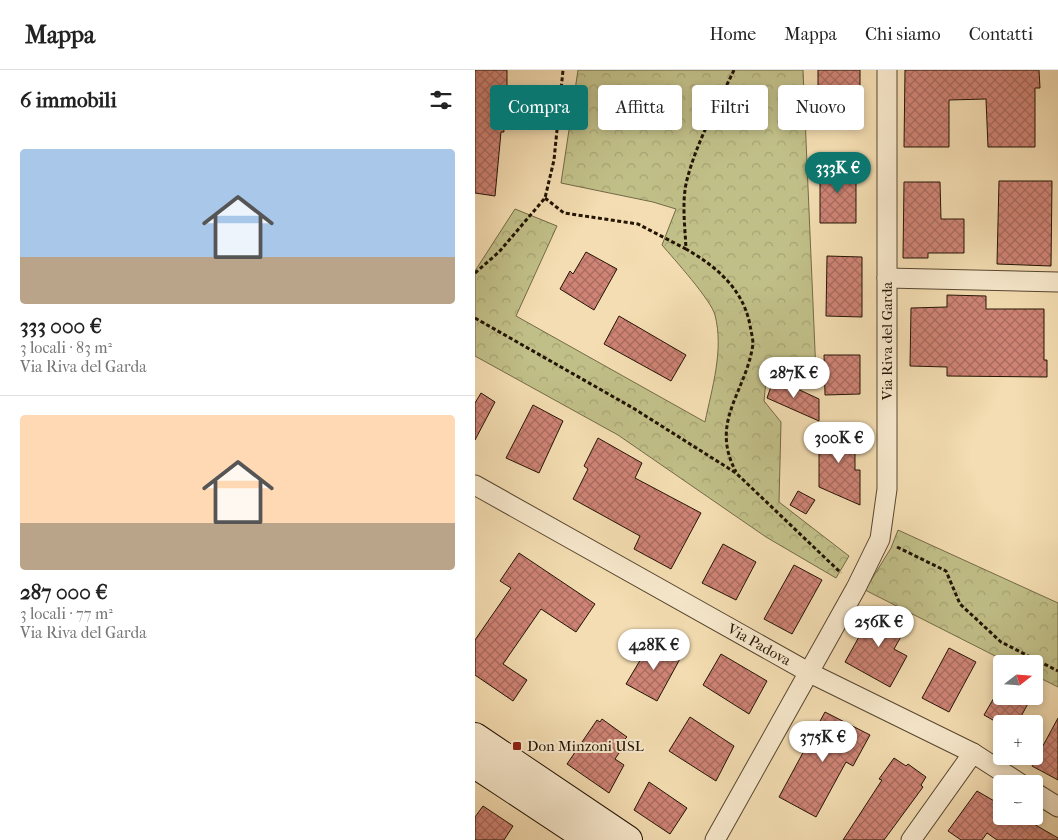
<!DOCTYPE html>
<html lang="it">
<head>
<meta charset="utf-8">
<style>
  body { margin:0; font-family:"IM FELL French Canon",serif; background:#f2f2f2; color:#222; height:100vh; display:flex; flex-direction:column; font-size:19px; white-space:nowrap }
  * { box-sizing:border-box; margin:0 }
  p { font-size:16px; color:#767676 }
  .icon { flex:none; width:28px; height:28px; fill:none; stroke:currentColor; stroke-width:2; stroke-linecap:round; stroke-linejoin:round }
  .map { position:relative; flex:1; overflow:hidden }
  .drawer { display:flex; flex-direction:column; background:#fff; width:475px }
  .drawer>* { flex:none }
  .banner { position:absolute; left:15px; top:15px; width:475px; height:45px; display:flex; gap:10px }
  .needle { width:32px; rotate:73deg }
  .buttons { position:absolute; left:518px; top:585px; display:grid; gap:10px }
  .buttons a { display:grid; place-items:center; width:50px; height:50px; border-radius:5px; background:#fff; box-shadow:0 2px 8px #0003; font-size:25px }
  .price { position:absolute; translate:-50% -42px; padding:0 11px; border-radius:18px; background:#fff; color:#222; font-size:16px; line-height:32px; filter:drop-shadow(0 1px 2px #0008) }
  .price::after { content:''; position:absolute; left:50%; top:30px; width:15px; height:11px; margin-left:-8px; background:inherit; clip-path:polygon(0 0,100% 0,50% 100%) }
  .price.on { background:#0f766e; color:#fff }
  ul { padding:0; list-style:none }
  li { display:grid; align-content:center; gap:10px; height:265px; padding:0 20px }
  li+li { border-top:1px solid #e0e0e0 }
  li span { display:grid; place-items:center; height:155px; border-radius:5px; color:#555 }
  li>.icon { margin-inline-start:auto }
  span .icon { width:90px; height:90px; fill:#fffc; stroke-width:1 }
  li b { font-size:21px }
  h2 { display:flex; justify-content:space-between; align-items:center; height:60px; padding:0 20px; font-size:21px }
  .pill { padding:0 18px; border-radius:5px; background:#fff; box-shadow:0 2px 8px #0003; font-size:18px; line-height:45px }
  .pill.on { background:#0f766e; color:#fff }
  header { display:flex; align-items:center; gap:30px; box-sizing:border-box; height:70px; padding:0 25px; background:#fff; border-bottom:1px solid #e0e0e0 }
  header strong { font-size:24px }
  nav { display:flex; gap:28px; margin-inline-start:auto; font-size:18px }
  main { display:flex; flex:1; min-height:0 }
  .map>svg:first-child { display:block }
</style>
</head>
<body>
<header>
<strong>Mappa</strong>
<nav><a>Home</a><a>Mappa</a><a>Chi siamo</a><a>Contatti</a></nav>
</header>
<main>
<section class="drawer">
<h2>6 immobili<svg class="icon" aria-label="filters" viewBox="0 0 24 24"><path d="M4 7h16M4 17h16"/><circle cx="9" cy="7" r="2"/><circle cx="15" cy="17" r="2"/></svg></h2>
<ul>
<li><span style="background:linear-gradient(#a9c7e8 70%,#b9a48a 0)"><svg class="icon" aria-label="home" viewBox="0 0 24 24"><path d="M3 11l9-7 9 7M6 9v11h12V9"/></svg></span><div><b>333 000 €</b><p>3 locali · 83 m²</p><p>Via Riva del Garda</p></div></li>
<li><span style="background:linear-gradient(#ffd9b3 70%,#b9a48a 0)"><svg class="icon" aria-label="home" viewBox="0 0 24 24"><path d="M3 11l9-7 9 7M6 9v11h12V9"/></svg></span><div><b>287 000 €</b><p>3 locali · 77 m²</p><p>Via Riva del Garda</p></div></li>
</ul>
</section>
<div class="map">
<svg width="583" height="770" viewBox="0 0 583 770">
  <defs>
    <pattern id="forest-crowns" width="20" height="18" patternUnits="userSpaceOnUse" patternTransform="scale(1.25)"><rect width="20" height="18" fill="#c1bf88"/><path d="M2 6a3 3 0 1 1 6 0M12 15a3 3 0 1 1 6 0" fill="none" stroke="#a6a374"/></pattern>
    <pattern id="building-cross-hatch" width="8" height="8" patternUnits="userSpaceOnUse" patternTransform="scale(1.25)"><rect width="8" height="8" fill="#d08476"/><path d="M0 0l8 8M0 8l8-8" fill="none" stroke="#a86b5f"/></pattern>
  </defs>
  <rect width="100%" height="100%" fill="#f4ddb2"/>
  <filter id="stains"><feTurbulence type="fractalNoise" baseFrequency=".004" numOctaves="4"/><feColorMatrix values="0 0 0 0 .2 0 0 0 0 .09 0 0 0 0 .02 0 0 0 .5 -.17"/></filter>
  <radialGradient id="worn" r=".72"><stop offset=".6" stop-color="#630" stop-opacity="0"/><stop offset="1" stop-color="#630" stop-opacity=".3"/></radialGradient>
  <!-- forest -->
  <g fill="url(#forest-crowns)" stroke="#726a46">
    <path d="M103,0H328L341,304L293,290L289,331L306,352L304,432L374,486L361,508L291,467L143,365L0,286V201L40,139L82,156L41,246L230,352C237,318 249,280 240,245C236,230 199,189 187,175L201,139L178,132L86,113Z"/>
    <path d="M423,460L583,533V617L559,605V594H536L390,520L416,478Z"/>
  </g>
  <!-- building -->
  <g fill="url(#building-cross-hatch)" stroke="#231403">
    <path d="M0,0H32V22H35L36,50H28L29,62H26L20,126L0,123Z"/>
    <path d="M343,0H385V49H349V35H343Z"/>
    <path d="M430,0H564L565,18H560V77H513L511,29L474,30V77H429Z"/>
    <path d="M345,94L381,95V153H345Z"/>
    <path d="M524,111H577L576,196L522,194Z"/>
    <path d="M429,112H465L466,149H489V183H453V188H428Z"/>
    <path d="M111,182L142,199L119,240L85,219L95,201L98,204Z"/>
    <path d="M352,186L387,187V247L351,246Z"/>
    <path d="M472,225L511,226V239H569V290H572V307L472,306V297L435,296L436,238L472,237Z"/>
    <path d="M144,246L211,285L196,311L129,274Z"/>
    <path d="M349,285H385V324L350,325Z"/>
    <path d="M299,308L344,329V351L292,328Z"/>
    <path d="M6,323L20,332L0,370V333Z"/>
    <path d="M58,335L88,351L64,403L31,388Z"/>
    <path d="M344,360H380V400H385V435L344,417Z"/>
    <path d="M123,368L167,393L160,408L226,443L196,499L159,479L165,466L98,429L113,399L109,396Z"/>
    <path d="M323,421L340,430L331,444L315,435Z"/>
    <path d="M248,474L281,492L261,530L227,513Z"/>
    <path d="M44,483L120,534L101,562L66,539L28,594L52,610L38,631L0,605V570L36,518L25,511Z"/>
    <path d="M319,495L347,510L317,564L289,549Z"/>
    <path d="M400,538L432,556L419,579L432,586L415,617L370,592Z"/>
    <path d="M176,572L206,587L182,631L151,614Z"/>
    <path d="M474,578L501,592L474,642L447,628Z"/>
    <path d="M246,584L292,611L274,644L228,615Z"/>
    <path d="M520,626H557L542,654H525L509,645Z"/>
    <path d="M350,642L395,665L378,696L371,692L341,747L304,727Z"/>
    <path d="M215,647L259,676L241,711L194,681Z"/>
    <path d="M583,648V710L557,696Z"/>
    <path d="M127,649L152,667L150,669L152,671L140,689L149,695L134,723L92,694L122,650L125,652Z"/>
    <path d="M419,688L431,696L433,694L451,707L446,715L448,717L409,770H368L407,710L404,709Z"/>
    <path d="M174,712L212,738L195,764L159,740Z"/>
    <path d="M502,721L526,735V746H545L583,768V770H522L512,763L507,770H486L473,761Z"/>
    <path d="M8,736L38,756L29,770H0V747Z"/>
  </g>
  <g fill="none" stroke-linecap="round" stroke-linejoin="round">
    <!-- street casing -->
    <g stroke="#57462f" stroke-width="21">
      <g id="street">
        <path d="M412,208L583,212"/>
        <path id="s1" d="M0,415L335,603L498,683L546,714"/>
        <path d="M559,722L583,737"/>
        <path d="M240,770L381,518L405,469L412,419V0"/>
        <path d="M436,770L498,683"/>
      </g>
    </g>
    <!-- secondary casing -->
    <g stroke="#231403" stroke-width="30">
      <g id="secondary">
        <path d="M0,667L153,770"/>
        <path d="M0,694L115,770"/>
      </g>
    </g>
    <!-- path -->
    <g stroke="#231403" stroke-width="3" stroke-dasharray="4 2.5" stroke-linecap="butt">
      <path d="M259,0C243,34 223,69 213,106C206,129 210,155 211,179C242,197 268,219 275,255C276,261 278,269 278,274C271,323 234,351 261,402"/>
      <path d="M70,128L89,143L163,154L211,179"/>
      <path d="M0,203L24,182L70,128L79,90L88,0"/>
      <path d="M0,248L158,338L261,403L366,503"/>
      <path d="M422,477L471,501L485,534L526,572L583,601"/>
    </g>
    <!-- street -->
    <use href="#street" stroke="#f8e9cd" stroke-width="19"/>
    <!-- secondary -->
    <use href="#secondary" stroke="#f8e9cd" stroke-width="28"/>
  </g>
  <!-- markers -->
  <rect fill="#8f2418" stroke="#f8e9cd" stroke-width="2" x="37" y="671" width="10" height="10" rx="2.5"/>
  <g text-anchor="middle" stroke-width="4" stroke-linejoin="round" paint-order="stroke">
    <!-- street labels -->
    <g font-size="15" fill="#231403" stroke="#f8e9cd">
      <text transform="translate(412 271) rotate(-90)" y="5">Via Riva del Garda</text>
      <text dy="5" stroke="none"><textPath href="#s1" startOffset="326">Via Padova</textPath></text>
    </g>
    <!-- poi labels -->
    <g font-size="15" fill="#231403" stroke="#f8e9cd" text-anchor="start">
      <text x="52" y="681">Don Minzoni USL</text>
    </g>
  </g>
  <rect width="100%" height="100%" filter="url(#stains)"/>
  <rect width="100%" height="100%" fill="url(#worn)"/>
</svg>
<div class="buttons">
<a><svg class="needle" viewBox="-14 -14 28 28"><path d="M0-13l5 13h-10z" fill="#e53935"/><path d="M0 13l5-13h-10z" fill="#767676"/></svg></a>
<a>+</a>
<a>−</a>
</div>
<b class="price on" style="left:363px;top:124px">333K €</b>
<b class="price" style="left:319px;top:329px">287K €</b>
<b class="price" style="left:364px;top:394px">300K €</b>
<b class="price" style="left:404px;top:578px">256K €</b>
<b class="price" style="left:179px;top:601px">428K €</b>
<b class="price" style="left:348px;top:693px">375K €</b>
<div class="banner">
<a class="pill on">Compra</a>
<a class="pill">Affitta</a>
<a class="pill">Filtri</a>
<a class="pill">Nuovo</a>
</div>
</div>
</main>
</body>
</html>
